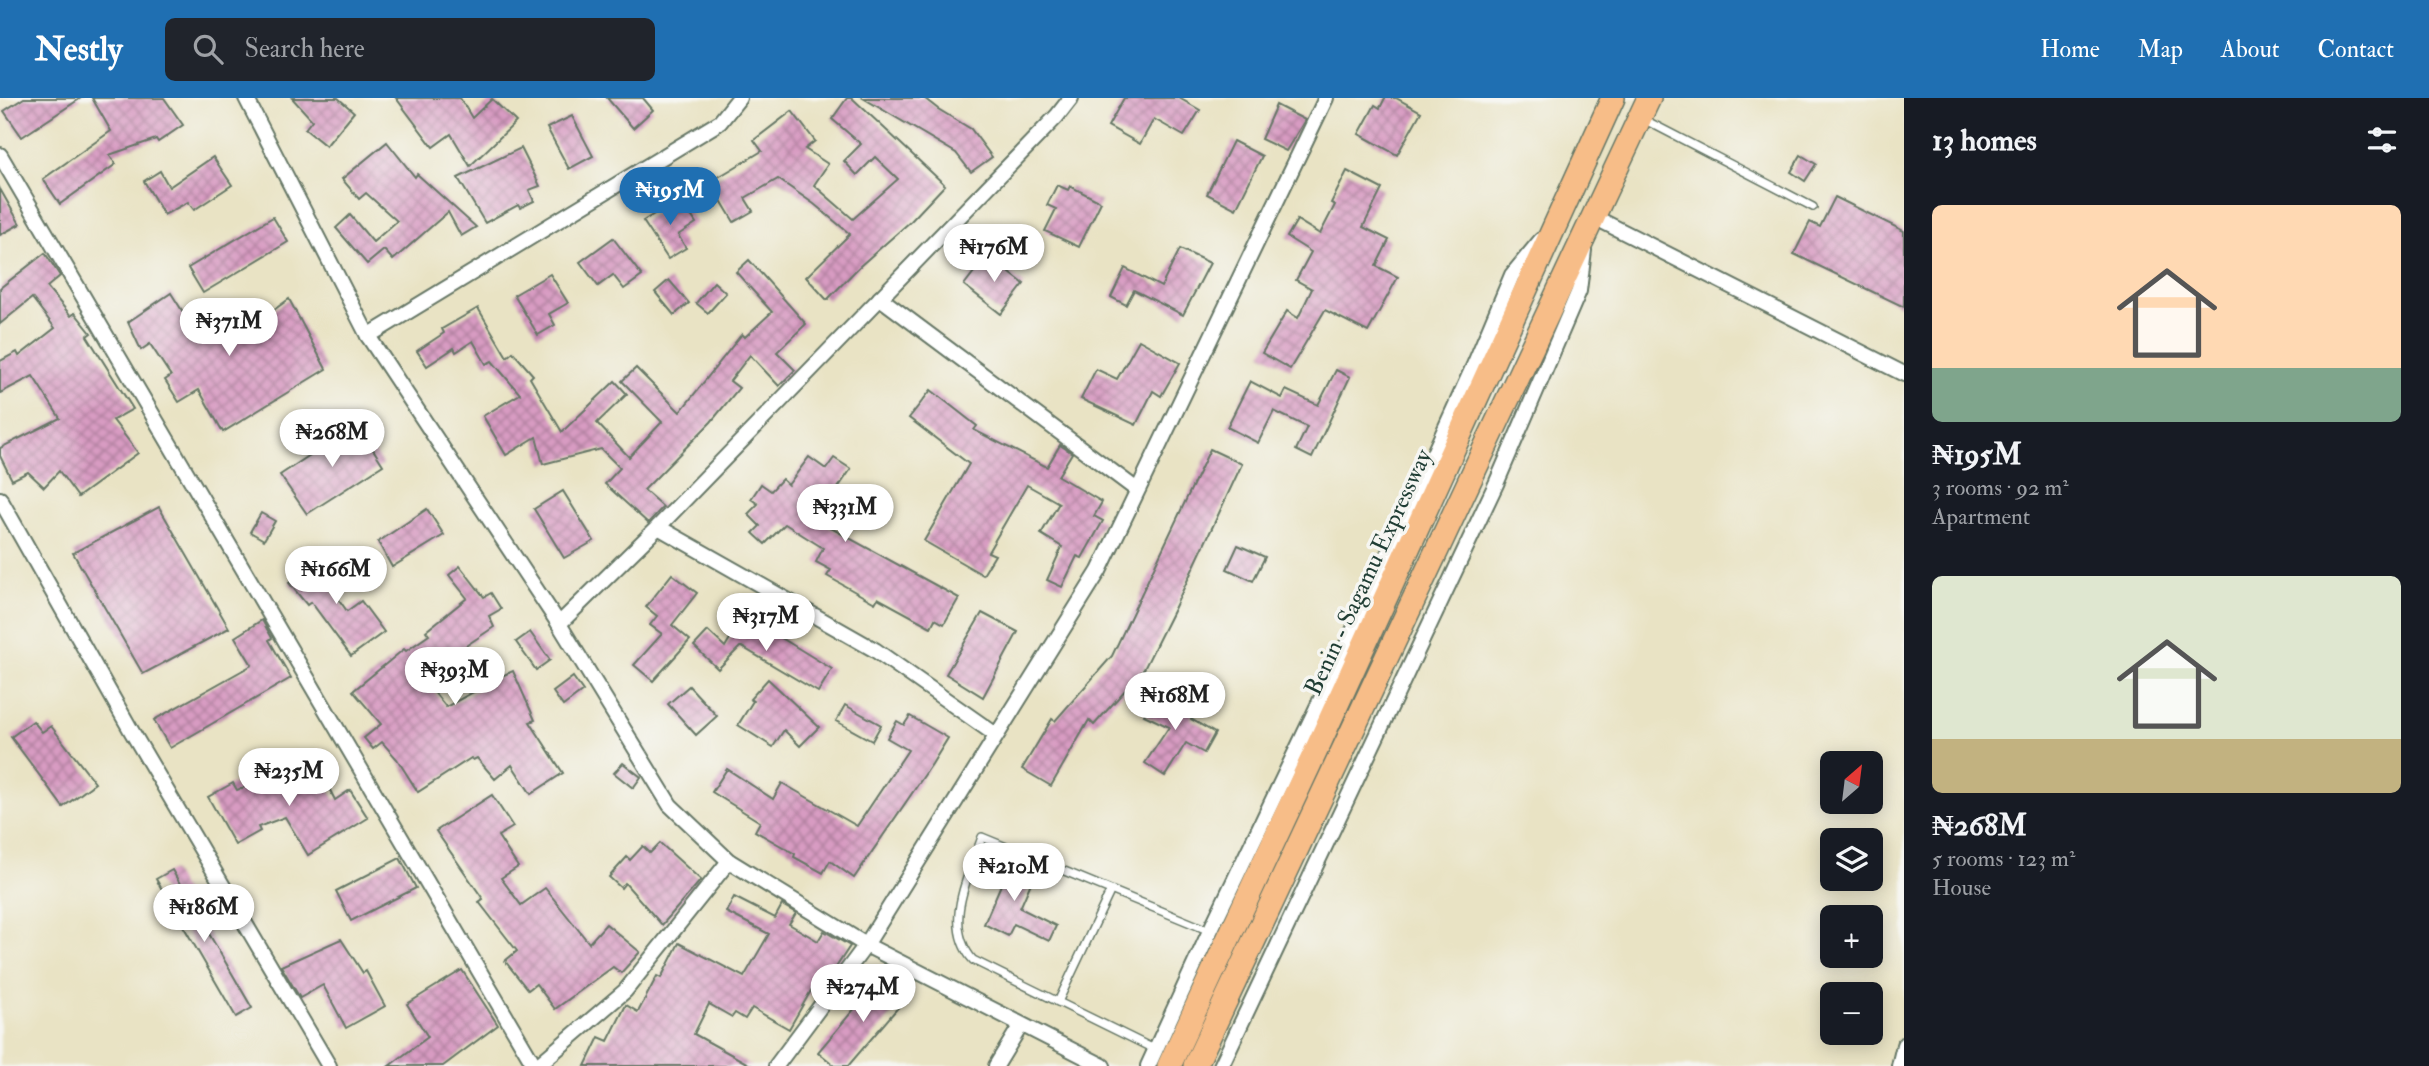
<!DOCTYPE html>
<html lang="en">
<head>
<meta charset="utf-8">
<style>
  body { margin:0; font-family:"IM FELL Double Pica",serif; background:#20242c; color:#f1f3f6; height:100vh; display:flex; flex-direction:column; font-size:26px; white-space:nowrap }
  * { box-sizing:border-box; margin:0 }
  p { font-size:23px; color:#9ea1a6 }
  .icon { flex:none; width:38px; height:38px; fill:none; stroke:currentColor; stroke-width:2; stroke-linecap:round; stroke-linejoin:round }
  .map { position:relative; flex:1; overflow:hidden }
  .side { display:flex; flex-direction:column; background:#171b24; width:525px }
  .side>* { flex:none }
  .needle { width:46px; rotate:28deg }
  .fabs { position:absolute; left:1820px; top:653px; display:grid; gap:14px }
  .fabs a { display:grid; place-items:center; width:63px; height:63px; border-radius:10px; background:#171b24; box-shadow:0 4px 18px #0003; font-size:35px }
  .price { position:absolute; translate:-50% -60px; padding:0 16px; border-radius:24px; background:#fff; color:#222; font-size:23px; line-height:46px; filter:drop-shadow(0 2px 4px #0008) }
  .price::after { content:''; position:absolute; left:50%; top:42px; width:21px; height:16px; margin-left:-10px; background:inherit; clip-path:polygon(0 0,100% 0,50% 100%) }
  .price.active { background:#1f6fb2; color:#fff }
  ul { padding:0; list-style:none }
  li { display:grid; align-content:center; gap:14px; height:371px; padding:0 28px }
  li span { display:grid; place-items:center; height:217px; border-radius:10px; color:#555 }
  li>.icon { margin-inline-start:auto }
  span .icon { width:126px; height:126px; fill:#fffc; stroke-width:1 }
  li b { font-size:30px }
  h2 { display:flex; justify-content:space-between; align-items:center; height:84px; padding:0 28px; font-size:30px }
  header { display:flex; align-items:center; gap:42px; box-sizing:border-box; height:98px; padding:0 35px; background:#1f6fb2; color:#fff }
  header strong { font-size:33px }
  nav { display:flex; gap:38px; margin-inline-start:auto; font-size:24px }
  .search { width:490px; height:63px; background:#20242c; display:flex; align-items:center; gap:18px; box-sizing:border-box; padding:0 24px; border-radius:10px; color:#9ea1a6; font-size:26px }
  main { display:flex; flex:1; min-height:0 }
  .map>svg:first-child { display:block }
</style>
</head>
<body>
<header>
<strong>Nestly</strong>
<div class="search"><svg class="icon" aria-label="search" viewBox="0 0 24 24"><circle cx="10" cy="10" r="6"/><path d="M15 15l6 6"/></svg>Search here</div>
<nav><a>Home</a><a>Map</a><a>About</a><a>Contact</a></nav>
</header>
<main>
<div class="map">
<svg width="1904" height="968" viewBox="0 0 1904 968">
  <defs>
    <pattern id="building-cross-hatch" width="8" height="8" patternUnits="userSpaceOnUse" patternTransform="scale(1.75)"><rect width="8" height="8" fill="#d89bc2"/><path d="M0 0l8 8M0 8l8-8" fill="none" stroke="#af809e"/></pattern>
  </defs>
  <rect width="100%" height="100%" fill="#f6f6f2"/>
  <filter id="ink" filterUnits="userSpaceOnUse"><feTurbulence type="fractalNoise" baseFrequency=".0143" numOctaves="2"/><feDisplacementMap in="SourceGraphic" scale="14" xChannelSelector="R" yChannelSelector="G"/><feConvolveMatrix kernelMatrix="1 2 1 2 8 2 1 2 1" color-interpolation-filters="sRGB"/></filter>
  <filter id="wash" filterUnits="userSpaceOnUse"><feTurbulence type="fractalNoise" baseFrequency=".00686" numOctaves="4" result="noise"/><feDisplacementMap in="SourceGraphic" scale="28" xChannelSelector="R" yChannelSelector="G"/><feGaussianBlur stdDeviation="1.57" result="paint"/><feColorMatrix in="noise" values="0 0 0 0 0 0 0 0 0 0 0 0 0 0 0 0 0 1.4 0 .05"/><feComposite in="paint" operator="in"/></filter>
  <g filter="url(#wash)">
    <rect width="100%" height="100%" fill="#e9e3c4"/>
    <g id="blocks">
      <!-- building -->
      <g fill="url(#building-cross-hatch)">
        <path d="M24,0H81L22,39L4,13Z"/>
        <path d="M92,0H164L183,27L158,44L156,41L109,57L116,66L60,106L43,81L111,33Z"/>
        <path d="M292,0H338L354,14L326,48L305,31L312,22Z"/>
        <path d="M396,0H460L472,20L492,1L516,24L470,68L451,36L433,49Z"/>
        <path d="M607,0H643L653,12L633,30Z"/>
        <path d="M847,0H852L945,87L911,123L860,168L827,202L806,179L850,136L814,106L778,81L745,100L753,113L734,124L710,84L762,53L754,42L792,13L815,43L805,51L828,66L814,87L853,121L898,81L875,59L857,77L844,63L861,46L832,21Z"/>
        <path d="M863,0H924L938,11L971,31L992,59L971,74L956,55Z"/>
        <path d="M1124,0H1179L1200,12L1184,38L1154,21L1140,46L1108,28Z"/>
        <path d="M1385,0H1396L1421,14L1397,57L1359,36L1375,7L1380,10Z"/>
        <path d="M1276,7L1305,22L1286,53L1261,41Z"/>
        <path d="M572,18L593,58L569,71L547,30Z"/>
        <path d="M1233,43L1262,58L1236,111L1207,96Z"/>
        <path d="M387,44L415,79L417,76L476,129L461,138L448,114L393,162L384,152L367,166L336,130L350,117L373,144L397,123L366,95L359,101L342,81Z"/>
        <path d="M521,50L540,88L529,92L534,103L520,110L518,107L485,125L458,80Z"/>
        <path d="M1801,57L1816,66L1805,83L1791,74Z"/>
        <path d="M213,59L232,87L194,112L188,104L164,117L144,83L160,73L169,89Z"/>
        <path d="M1347,73L1382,91L1363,129L1389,142L1376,168L1398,179L1368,234L1325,212L1290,271L1262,255L1287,213L1298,220L1312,191L1296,182L1311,154L1287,139L1297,122L1320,136L1335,107L1331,105Z"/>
        <path d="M1057,87L1068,92L1070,88L1101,104L1079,149L1045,133L1056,111L1047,107Z"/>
        <path d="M0,91L20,126L0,137Z"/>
        <path d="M1835,99L1904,133V209L1794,156L1810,124L1820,129Z"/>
        <path d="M680,100L696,125L678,137L686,150L668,161L643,123Z"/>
        <path d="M273,119L288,144L203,195L188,170Z"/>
        <path d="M613,140L642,178L624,191L613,177L598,188L580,164Z"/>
        <path d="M1180,151L1210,165L1183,217L1134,192L1126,207L1111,199L1125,170L1161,189Z"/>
        <path d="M45,155L60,178L47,189L71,218L75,215L91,235L87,238L133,311L113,322L138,355L78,399L59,373L44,389L28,374L12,382L0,358V350L60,320L33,278L0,295V263L17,254L19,258L55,230L32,200L0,226V190Z"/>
        <path d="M987,157L1024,186L1001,216L964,187Z"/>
        <path d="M749,162L806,226L777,254L795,272L779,288L750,257L730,283L739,290L711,324L644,392L663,409L648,425L605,386L620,370L601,351L543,366L536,339L506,357L483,318L520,296L492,263L486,266L473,243L456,254L454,250L427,268L417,253L444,235L442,231L478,210L507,259L513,254L533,277L530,280L562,334L615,283L627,296L597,325L629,359L662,324L622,283L636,270L680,314L742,236L745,239L772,214L736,174Z"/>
        <path d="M550,176L568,205L549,216L555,227L538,237L514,197Z"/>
        <path d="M669,182L689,205L674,217L655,194Z"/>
        <path d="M714,184L726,195L708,215L696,205Z"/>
        <path d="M171,195L190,225L208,213L227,241L240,232L242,235L289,201L326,271L223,334L199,292L179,304L165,282L171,278L150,246L141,252L128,224Z"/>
        <path d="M1139,242L1180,265L1161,298L1153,293L1136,327L1081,301L1096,271L1117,281Z"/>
        <path d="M1336,272L1350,279L1312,360L1296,352L1307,329L1274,313L1258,345L1227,329L1250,283L1282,300L1286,292L1318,307Z"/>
        <path d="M931,292L977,328L974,332L1047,369L1060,347L1072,355L1058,378L1102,404L1094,418L1103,423L1082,460L1077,458L1062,489L1047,482L1062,449L1041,436L1059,405L1027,387L988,454L995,457L983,477L924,443L969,366L909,320Z"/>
        <path d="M357,326L383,367L307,416L280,377Z"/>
        <path d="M1210,351L1242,366L1174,511L1144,571L1094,627L1089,622L1051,688L1022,671L1052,621L1055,623L1112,558Z"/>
        <path d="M809,359L826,371L834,360L851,371L816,422L959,500L944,526L935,521L931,529L878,500L875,505L827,478L831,472L816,464L823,450L785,426L765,446L753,435L760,428L748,416L758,406L751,401L761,386L771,393L782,381L788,387Z"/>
        <path d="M563,393L594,443L564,460L534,411Z"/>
        <path d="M159,409L229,530L143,576L73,455Z"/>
        <path d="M427,411L444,437L392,469L378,444Z"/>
        <path d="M261,415L275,423L264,442L250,434Z"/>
        <path d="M1238,447L1265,459L1253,483L1227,471Z"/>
        <path d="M326,455L344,477L330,489L347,513L361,503L384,534L351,558L311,504L307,507L289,485Z"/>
        <path d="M460,468L484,499L491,495L501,511L489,518L494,529L421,578L446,609L488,586L487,584L513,573L535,622L530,624L563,675L531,696L512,667L495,681L477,660L473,662L471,660L418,694L397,661L382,644L373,651L364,640L381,626L353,593L404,551L406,553L429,537L426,533L467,500L449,477Z"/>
        <path d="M672,476L697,495L672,527L690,542L653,583L634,567L662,536L650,527L657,518L646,509Z"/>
        <path d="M982,515L1018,534L983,599L946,576Z"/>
        <path d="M744,517L832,571L818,594L742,549H740L718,571L694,548L708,533L725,549Z"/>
        <path d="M262,522L272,540L269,542L291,580L170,650L154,622L252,567L235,539Z"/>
        <path d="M530,534L550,562L536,572L516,544Z"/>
        <path d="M573,579L583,593L563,608L553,594Z"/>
        <path d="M768,581L819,629L800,648L784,632L773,649L738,627L753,603L750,601Z"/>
        <path d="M689,588L717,618L696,637L668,606Z"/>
        <path d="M1155,593L1195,612L1191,621L1215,635L1204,655L1186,645L1165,678L1145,665L1169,629L1144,617Z"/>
        <path d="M845,607L881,627L872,643L836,623Z"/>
        <path d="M910,618L948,640L932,666L854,780L830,763L823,775L794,759L795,756L755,733L760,724L712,694L727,671L773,701L782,685L857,728L908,652L887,640L897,623L904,627Z"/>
        <path d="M33,623L42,634L51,628L95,685L63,709L11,639Z"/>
        <path d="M315,663L335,702L350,692L368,720L308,757L285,719L258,729L260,733L235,747L208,699L233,685L237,692Z"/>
        <path d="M623,665L641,679L633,690L614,675Z"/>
        <path d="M492,697L513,729L498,738L518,769L501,780L521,807L545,790L589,845L606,826L640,854L621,875L613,869L555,911L536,886L528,892L505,863L517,853L479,804L483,801L436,733Z"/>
        <path d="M660,745L701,782L662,827L625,785L621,790L609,779L627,759L630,762L643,748L650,755Z"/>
        <path d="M995,759L1034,778L1020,810L1056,828L1049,843L1014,826L1008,838L984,826L1003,782L988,775Z"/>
        <path d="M400,760L416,790L351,823L336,793Z"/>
        <path d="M172,772L252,910L236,919L156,781Z"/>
        <path d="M734,799L775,820L782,807L796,815L789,826L818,843L824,833L850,848L825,886L817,882L789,931L752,910L745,921L735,915L732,919L709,906L694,936L752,968H585L599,939L608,943L626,907L638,914L657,878L661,880L679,845L744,879L769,836L726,814Z"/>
        <path d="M341,841L363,875L366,873L385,908L346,930L323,887L300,900L281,868Z"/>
        <path d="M462,872L498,927L443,968H389L428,939L407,906Z"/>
        <path d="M882,878L907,899L848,968H835L818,954Z"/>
      </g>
    </g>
  </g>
  <g filter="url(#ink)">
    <use href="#blocks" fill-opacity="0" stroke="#676" stroke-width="2"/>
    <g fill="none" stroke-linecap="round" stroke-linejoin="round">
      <!-- service casing -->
      <g stroke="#676" stroke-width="10">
        <g id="service">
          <path d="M1643,21L1813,109"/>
          <path d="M1058,904L1110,794"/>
          <path d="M1156,952L973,862C942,827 969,777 982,739L1210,833"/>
        </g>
      </g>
      <!-- minor casing -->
      <g stroke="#676" stroke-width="18">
        <g id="minor">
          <path d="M246,0L368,238L559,526L670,707L729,763L866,847L1103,968"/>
          <path d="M0,57L535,968"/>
          <path d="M1594,119L1904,276"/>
          <path d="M880,200L1137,392"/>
          <path d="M368,238L720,24L739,0"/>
          <path d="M0,401L132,634L329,968"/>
          <path d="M658,429L875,552L996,637"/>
          <path d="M559,526L658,429L1057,18L1071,0"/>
          <path d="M537,968L625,893L729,763"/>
          <path d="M776,968L866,847L1099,473L1326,0"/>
          <path d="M996,968L1021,927"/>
          <path d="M1148,968L1210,833L1343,555L1475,265L1512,177L1541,142"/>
          <path d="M1221,968L1496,386L1579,193L1584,152"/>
          <path d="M1899,968L1904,947"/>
        </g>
      </g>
      <!-- trunk casing -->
      <g stroke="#676" stroke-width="26">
        <g id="trunk">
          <path d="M1169,968L1319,646L1613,0"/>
          <path d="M1195,968L1649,0"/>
        </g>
      </g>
      <!-- service -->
      <use href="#service" stroke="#fff" stroke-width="7"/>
      <!-- minor -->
      <use href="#minor" stroke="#fff" stroke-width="14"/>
      <!-- trunk -->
      <use href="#trunk" stroke="#f7bd88" stroke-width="23"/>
    </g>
  </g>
  <g text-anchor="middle" stroke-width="7" stroke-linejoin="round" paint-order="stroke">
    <!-- street labels -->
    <g font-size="24" fill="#1f3d34" stroke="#f6f6f2">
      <text transform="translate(1368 474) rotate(-65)" y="8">Benin - Sagamu Expressway</text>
    </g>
  </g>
</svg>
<div class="fabs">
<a><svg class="needle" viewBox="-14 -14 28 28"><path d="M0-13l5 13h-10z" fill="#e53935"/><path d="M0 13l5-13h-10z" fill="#9ea1a6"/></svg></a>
<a><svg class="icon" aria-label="layers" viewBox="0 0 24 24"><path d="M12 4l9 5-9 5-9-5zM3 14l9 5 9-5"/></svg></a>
<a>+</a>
<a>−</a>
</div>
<b class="price active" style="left:670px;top:129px">₦195M</b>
<b class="price" style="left:994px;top:186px">₦176M</b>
<b class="price" style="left:229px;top:260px">₦371M</b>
<b class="price" style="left:332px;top:371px">₦268M</b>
<b class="price" style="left:845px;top:446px">₦331M</b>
<b class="price" style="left:336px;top:508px">₦166M</b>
<b class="price" style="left:766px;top:555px">₦317M</b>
<b class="price" style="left:455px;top:609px">₦393M</b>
<b class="price" style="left:1175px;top:634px">₦168M</b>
<b class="price" style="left:289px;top:710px">₦235M</b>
<b class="price" style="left:1014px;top:805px">₦210M</b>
<b class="price" style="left:204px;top:846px">₦186M</b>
<b class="price" style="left:863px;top:926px">₦274M</b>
</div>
<section class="side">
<h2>13 homes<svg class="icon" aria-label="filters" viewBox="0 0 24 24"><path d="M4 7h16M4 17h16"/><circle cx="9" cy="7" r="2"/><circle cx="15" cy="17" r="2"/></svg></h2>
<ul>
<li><span style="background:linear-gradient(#ffd9b3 75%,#7fa58c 0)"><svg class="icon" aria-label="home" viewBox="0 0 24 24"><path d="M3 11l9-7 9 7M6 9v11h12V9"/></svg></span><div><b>₦195M</b><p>3 rooms · 92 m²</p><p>Apartment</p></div></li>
<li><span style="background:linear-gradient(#dfe7d0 75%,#c2b280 0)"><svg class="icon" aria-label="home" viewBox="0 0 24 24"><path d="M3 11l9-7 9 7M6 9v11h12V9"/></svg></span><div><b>₦268M</b><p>5 rooms · 123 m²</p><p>House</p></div></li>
</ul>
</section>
</main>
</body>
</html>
